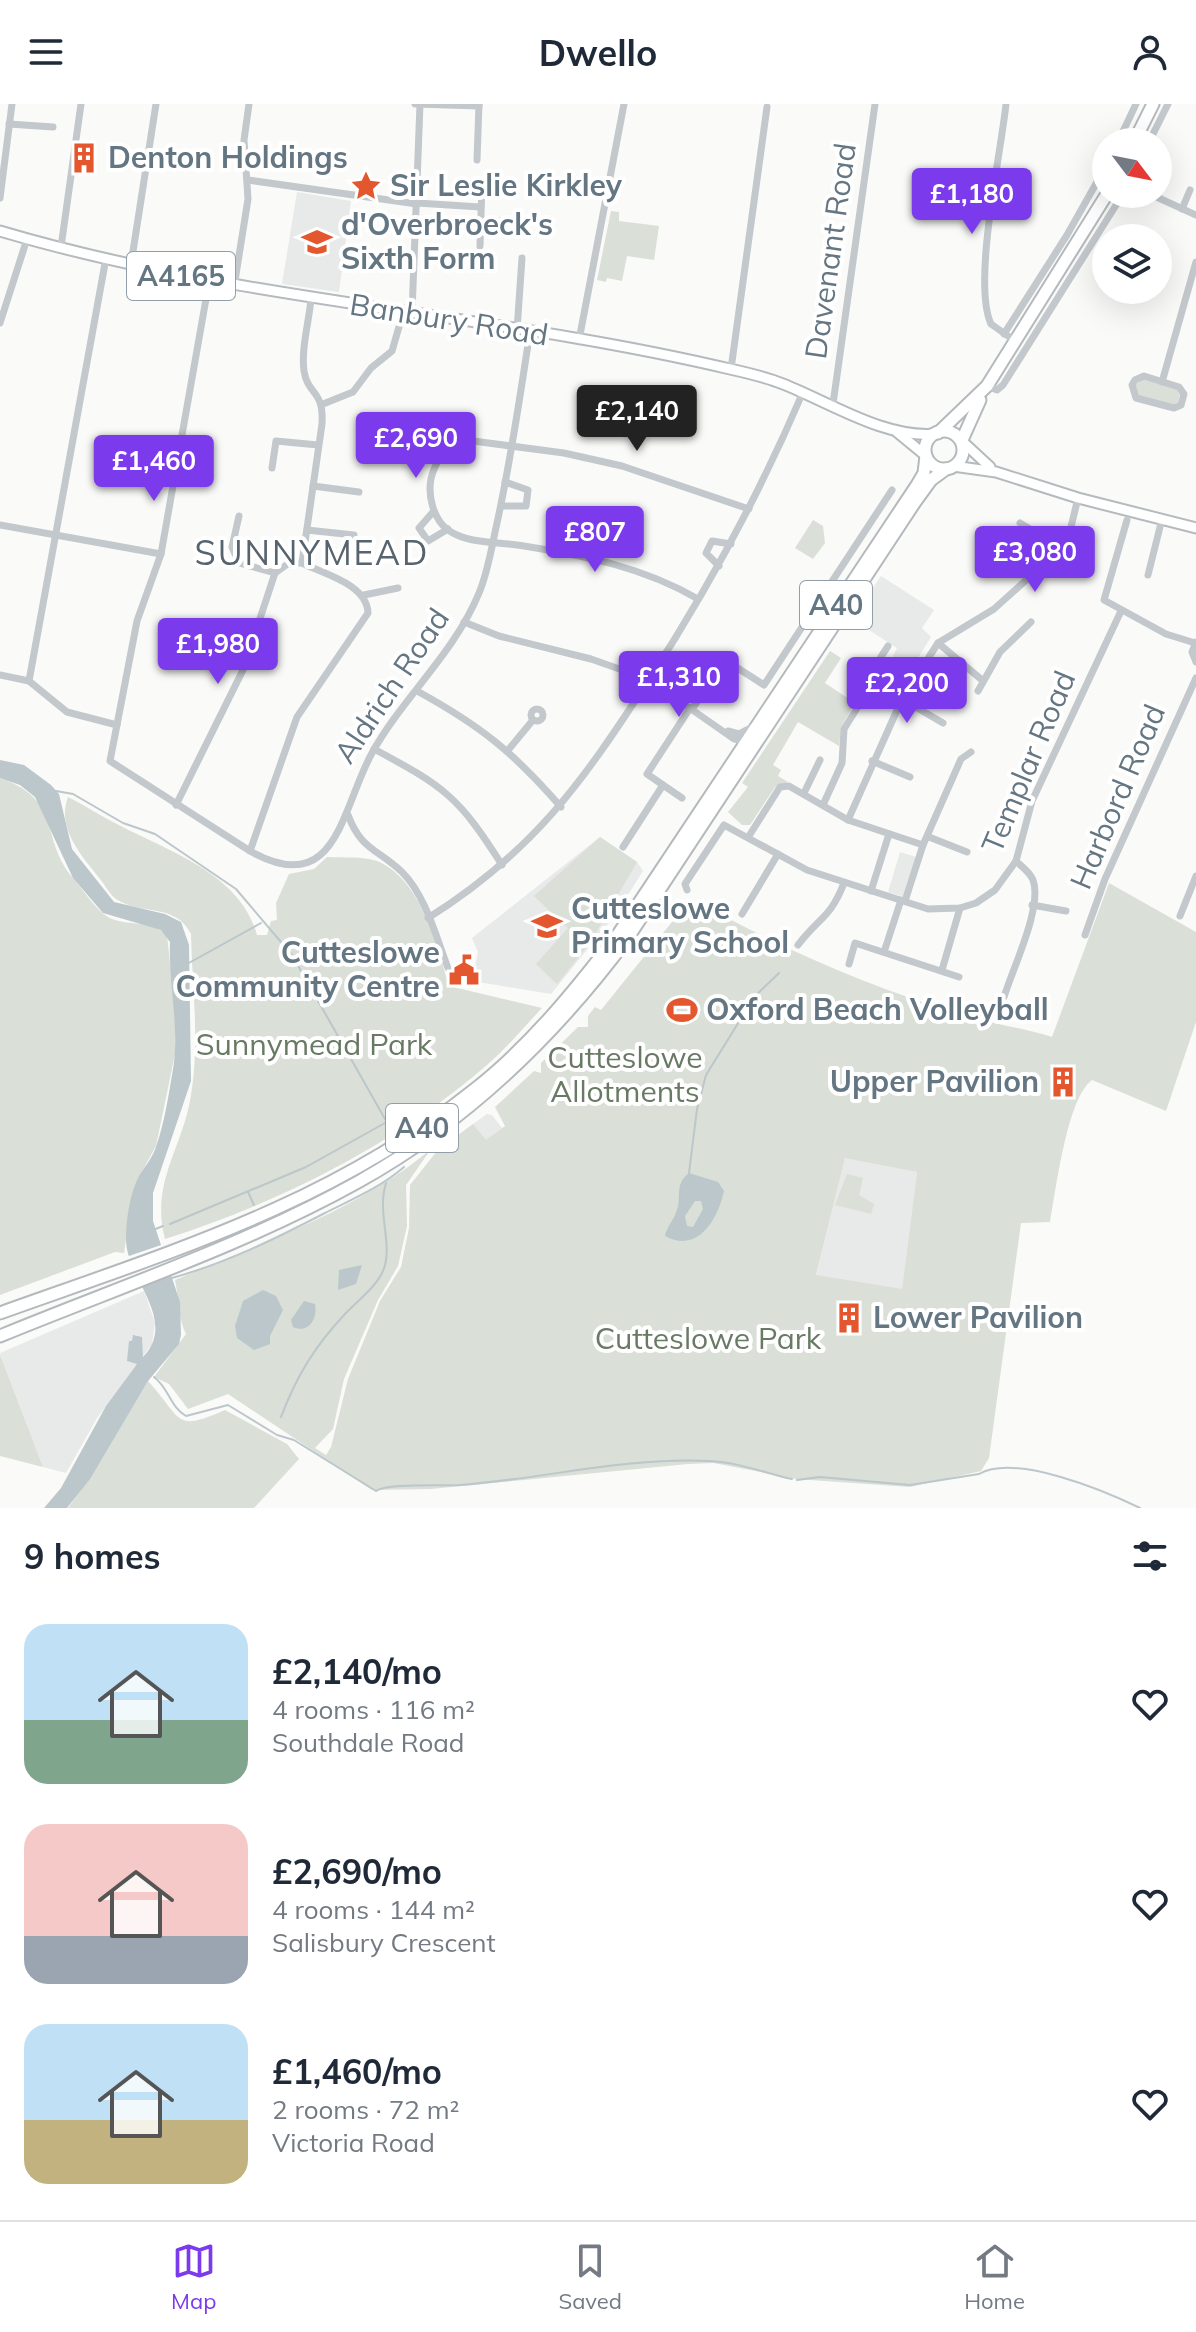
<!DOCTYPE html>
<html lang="en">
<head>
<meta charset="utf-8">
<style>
  body { margin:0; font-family:Mulish,sans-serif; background:#f6f6f7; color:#1f2937; height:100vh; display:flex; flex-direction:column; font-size:30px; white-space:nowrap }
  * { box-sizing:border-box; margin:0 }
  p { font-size:26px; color:#747a83 }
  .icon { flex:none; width:44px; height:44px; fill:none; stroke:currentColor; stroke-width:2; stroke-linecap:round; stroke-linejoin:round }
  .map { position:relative; height:1404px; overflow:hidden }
  .sheet { display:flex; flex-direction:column; background:#fff; flex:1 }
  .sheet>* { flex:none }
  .needle { width:52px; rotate:122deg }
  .buttons { position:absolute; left:1092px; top:24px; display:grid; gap:16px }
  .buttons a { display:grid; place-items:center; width:80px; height:80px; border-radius:50%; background:#fff; box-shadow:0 8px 32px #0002; font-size:40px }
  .price { position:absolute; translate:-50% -68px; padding:0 18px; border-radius:8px; background:#7c3aed; color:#fff; font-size:26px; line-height:52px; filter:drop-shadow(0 2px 4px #0008) }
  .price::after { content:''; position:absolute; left:50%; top:48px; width:24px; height:18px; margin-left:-12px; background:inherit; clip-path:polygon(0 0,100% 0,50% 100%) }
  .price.on { background:#222; color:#fff }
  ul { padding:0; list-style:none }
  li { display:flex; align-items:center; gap:24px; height:200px; padding:0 24px }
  li span { display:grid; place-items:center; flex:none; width:224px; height:160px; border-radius:24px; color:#555 }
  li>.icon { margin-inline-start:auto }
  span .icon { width:96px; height:96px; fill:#fffc; stroke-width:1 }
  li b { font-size:34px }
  h2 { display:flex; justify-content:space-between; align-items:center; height:96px; padding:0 24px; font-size:34px }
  header { display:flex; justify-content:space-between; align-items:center; height:104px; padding:0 24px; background:#fff; font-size:36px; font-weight:700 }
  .dock { display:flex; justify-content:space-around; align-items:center; height:112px; border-top:2px solid #e0e1e3; background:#fff; font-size:22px; color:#747a83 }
  .dock a { display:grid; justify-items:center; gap:4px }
  .dock .on { color:#7c3aed }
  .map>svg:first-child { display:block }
</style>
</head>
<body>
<header><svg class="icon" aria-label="menu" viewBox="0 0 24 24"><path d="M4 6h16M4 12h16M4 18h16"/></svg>Dwello<svg class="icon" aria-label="person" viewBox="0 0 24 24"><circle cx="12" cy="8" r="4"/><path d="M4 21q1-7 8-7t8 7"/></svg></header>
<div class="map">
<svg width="1196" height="1404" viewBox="0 0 1196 1404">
  <rect width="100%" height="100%" fill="#fafaf8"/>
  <!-- built -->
  <g fill="#e8e9e9">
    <path d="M297,88L351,97L339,188L282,180Z"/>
    <path d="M881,472L934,506L922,524L931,533L916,557L910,553L905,560L893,552L897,544L852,515Z"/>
    <path d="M600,733L637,758L643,767L616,810L551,890L472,877L478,848L472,834Z"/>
    <path d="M900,748L916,753L904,793L888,788Z"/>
    <path d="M487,1010L492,1011L502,1024L486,1037L473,1020Z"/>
    <path d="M845,1053L917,1068L902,1186L816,1172Z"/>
    <path d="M144,1187L155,1219L152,1240L97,1314L66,1369L43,1363L0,1249Z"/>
  </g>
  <!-- green -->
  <g fill="#dadfd7" fill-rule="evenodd">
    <path d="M611,107L619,108V117L659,122L654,156L627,152L622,177L607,174L606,178L597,176Z"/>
    <path d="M1143,275L1176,285L1180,290L1178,298L1173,301L1138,292L1134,282Z"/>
    <path d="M813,416L823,422L825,439L813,455L795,444Z"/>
    <path d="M830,547L841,554L825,579L855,599L841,623L839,642L798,618L773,661L781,666L778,672L788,678L775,683L750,721H742L728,708L748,683L742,679Z"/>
    <path d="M0,674C64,696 39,736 74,775C83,786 96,806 108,813C126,823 151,815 167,831L175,906V950L156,1042L138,1075L131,1102L124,1149L115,1148L0,1191Z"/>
    <path d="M68,693C85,701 100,712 117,720C168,747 241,770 257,831H267L271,817L277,816L276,799L289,770L314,765L327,753C343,754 362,752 377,757C421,775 437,841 449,882L542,904C524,923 507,944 487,961C394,1041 281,1098 165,1135C150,1078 183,1044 191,991C200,937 192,884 191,830C175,798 141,812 116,795C110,791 105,781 100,775C82,752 56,724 68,693Z"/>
    <path d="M600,733L637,758L590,839L557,880L536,860L568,824L534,792Z"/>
    <path d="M1109,779L1196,828V918L1166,1007L1092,976C1067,994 1056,1086 1050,1118L1021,1119L989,1354L981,1367L910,1383L796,1375L714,1359L688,1360L431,1385L372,1386L228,1290L188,1305L169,1280L154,1273L186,1230C178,1215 179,1194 175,1176C260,1140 360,1105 431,1045L406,1081L407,1122L398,1162L378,1196L344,1275L333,1325L315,1344L326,1351L331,1343L348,1275L380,1197L401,1163L409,1124L410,1081L437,1047L443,1048V1042L473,1020L486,1036L505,1022L495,1003L534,967L541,969V959L578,923H588V912L595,903L601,906L684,803L692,807L698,798C782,845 870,883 963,911C992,920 1023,924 1052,933ZM845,1054L917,1068L902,1185L816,1171Z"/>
    <path d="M847,1070L863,1074L859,1091L874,1100L871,1110L835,1101Z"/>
    <path d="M0,1250L43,1363L0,1352Z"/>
    <path d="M148,1277C183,1315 173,1329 225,1306L287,1340L299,1355L254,1404H68L89,1375Z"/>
  </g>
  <!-- water -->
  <g fill="#bbc7cb" fill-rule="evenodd">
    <path d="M0,656L24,661L51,681L59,690L72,745L114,798L165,810L181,818L189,841L191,977L153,1089V1117L180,1198L181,1231L179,1240L148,1277L90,1375L67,1404H44L61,1384L106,1302L137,1260L127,1257L129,1237H132L133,1231L142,1233L143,1253C179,1215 125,1174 126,1134C126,1116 130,1090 138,1074C144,1063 152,1055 156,1043C164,1020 168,995 172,971C181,926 168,883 170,838L161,826L103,809L73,774L35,693L20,681L0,674Z"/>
    <path d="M689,1069L718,1078L724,1087C718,1115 698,1150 665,1132C667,1122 674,1116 677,1106C682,1091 674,1081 689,1069ZM695,1097H701L703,1105L693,1123L687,1122L685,1112Z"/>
    <path d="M362,1161L356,1180L338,1186L339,1166Z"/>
    <path d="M263,1186L276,1192L283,1206L270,1232V1240L254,1246L237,1234L235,1222L243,1197Z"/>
    <path d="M304,1197L315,1200C318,1215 308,1230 293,1223L291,1216Z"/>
  </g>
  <!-- pier -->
  <path fill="#fafaf8" d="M164,1140L176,1166L138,1181L126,1153Z"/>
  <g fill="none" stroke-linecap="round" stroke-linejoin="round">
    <!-- stream -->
    <g stroke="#bbc7cb" stroke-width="2">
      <path d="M56,687L73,690L123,719L155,730L236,785L292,851L393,1029"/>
      <path d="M187,860L261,819"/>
      <path d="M689,1069L697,1005L706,971L755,892L779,869"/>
      <path d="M248,1088L254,1101"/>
      <path d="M170,1120L306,1063L385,1019"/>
      <path d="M153,1126L163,1122"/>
      <path d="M172,1174C226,1159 275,1135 325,1109C353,1095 381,1083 404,1063"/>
      <path d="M154,1273C169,1284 170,1303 186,1312L228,1301L277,1331L294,1336L376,1387C385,1379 443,1382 460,1381C542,1375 625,1353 709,1357C737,1358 765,1369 792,1375"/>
      <path d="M281,1313C297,1271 315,1242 345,1210C357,1197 374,1185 382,1169C395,1143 376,1111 386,1079"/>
      <path d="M797,1376L820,1373L910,1381L979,1370C1015,1349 1105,1387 1140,1404"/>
    </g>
    <!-- major casing -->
    <g stroke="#b5babe" stroke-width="13">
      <g id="major">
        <path d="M0,127C239,198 489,208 730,265C748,269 766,273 783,280C829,298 885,335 936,330"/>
        <path d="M897,328L925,351"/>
        <path d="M963,338L990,363"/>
        <path d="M953,362L996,368L1078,394L1196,424"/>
      </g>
    </g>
    <!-- highway casing -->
    <g stroke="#b4b9bd" stroke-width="15">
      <g id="highway">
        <path d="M1134,38L1153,0"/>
        <circle cx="944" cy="346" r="19"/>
        <path d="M938,329L987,282L1107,90"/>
        <path d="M962,336L980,296"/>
        <path d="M0,1209C170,1148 331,1100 475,985C530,942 576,885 619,829L917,381L924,369L926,352"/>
        <path d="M0,1232C119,1183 245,1141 358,1078C466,1018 554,933 627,835L915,398L931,376L946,365"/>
      </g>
    </g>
    <!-- minor -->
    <g stroke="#c3c8cc" stroke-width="7">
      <path d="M415,0L479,2"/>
      <path d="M1006,0C1001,50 972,179 991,220L1015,237"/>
      <path d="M9,20L53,23"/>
      <path d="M1118,38L1136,0"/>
      <path d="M1149,38L1168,0"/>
      <path d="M477,56L479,0"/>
      <path d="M248,76L417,100"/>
      <path d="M1150,90L1196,111"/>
      <path d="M0,94L12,0"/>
      <path d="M417,99L480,103"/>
      <path d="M1182,105L1190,86"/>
      <path d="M480,118L501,117"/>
      <path d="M480,142L482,80"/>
      <path d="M61,143L81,0"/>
      <path d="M131,160L156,0"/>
      <path d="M209,178L161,450L137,517L110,657L250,747C337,796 341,705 372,649C403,593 454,550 479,489C488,468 492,441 497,419C511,356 520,291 530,228"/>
      <path d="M234,183L248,95L244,36L249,0"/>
      <path d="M412,209L420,0"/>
      <path d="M0,219L27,135"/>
      <path d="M517,226L522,154"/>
      <path d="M1004,230L1067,131L1106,62"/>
      <path d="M579,236L624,0"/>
      <path d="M731,265L767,3"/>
      <path d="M1144,272L1179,283L1184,290L1181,301L1174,304L1136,294L1132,281L1135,276Z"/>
      <path d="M1162,278L1196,158"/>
      <path d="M987,282L997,286L1003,281L1123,90"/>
      <path d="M323,300L353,288L371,264L392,247L403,209"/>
      <path d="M833,300L875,0"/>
      <path d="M441,353L432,332L444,325L461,339"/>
      <path d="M272,364L276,337L318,341"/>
      <path d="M313,382L359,388"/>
      <path d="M501,402H526L528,386L505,378"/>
      <path d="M433,408L419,424L428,437L448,425"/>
      <path d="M239,412L232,443L239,459L275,469"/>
      <path d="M1127,416L1104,496L1166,530L1195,539"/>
      <path d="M1020,419L1060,443"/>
      <path d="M0,421L161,450"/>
      <path d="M307,426L354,431"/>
      <path d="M719,462L706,449L712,437L731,440"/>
      <path d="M275,469L289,459H302L322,320C324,285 308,292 304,267C301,245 309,217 311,195"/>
      <path d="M1148,471L1162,415"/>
      <path d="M364,491L398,484"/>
      <path d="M698,495C643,463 586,452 524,442C503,438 477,440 457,431C432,421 424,386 435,363C441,348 459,339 473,337L564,349L622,362L749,405"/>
      <path d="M464,518L499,532L591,555L625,567L671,591L734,635L746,637"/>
      <path d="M1196,538L1192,548L1196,558"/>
      <path d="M938,539L982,576"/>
      <path d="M0,571L29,577L67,608L117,621"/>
      <path d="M29,577L106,154"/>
      <path d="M417,587C481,622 513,648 561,703"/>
      <path d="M978,587L1000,548L1031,518"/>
      <path d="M902,595L943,619"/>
      <path d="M692,605L723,561H733L764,581L892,386"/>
      <circle cx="537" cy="611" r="6"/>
      <path d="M728,627L739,630L753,623"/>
      <path d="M374,645C445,683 459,693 502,761"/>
      <path d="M509,645L533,616"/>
      <path d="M872,657L910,673"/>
      <path d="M804,689L820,656"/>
      <path d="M682,694L647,670L690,604"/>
      <path d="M176,701L243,566L275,469"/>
      <path d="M823,701L842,659L844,625L869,585L872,567L888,542"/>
      <path d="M348,711C361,746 378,745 402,768C426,792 436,833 448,864"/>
      <path d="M848,716L902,595L938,539L994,505L1044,460L1070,427L1078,394"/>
      <path d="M749,732L780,683L789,682L848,716L923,741L905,797"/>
      <path d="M929,733L967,748"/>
      <path d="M923,741L961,655L971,648"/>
      <path d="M623,743L663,681"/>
      <path d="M250,747L297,613L368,509C367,480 324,470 302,459"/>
      <path d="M687,786L685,780L724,721L807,766L928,805L960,804L976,799L995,786L1016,757L1032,697L1121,507"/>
      <path d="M871,787L889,730"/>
      <path d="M1032,801L1066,807"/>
      <path d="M742,810L778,750"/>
      <path d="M1180,812L1196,772"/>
      <path d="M428,814C533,748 582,679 648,577C708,485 760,389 803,288"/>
      <path d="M1085,831L1105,775L1196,574"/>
      <path d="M798,841C819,813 830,815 844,779"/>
      <path d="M884,848L901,796"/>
      <path d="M849,860L855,839L959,873"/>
      <path d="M942,866L960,804"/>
      <path d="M1004,893C1012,866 1043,803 1033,776C1030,768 1022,763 1016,757"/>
    </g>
    <!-- major -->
    <use href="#major" stroke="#fff" stroke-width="9"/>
    <!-- highway -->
    <use href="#highway" stroke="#fff" stroke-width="11"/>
  </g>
  <!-- icons -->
  <defs>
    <g id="building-bare" transform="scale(2.4)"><path d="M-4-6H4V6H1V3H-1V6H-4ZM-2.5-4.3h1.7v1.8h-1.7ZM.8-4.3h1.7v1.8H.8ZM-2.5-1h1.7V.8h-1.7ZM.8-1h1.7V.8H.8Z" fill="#e4572e" stroke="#fff" stroke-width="2.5" paint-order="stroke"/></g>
    <g id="sight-bare" transform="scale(2.4)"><path d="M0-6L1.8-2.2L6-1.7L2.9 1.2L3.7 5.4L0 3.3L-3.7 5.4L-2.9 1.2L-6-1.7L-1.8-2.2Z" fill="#e4572e" stroke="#fff" stroke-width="2.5" paint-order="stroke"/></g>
    <g id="school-bare" transform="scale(2.4)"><path d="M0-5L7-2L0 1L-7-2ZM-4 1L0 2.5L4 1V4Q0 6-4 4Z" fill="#e4572e" stroke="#fff" stroke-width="2.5" paint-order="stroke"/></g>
    <g id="civic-bare" transform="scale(2.4)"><path d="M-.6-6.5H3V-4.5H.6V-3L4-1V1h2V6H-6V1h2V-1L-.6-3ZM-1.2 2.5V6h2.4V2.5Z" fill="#e4572e" stroke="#fff" stroke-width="2.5" paint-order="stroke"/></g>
    <g id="stadium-bare" transform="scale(2.4)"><path d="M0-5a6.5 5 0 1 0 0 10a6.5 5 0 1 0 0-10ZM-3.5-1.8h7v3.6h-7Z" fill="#e4572e" stroke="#fff" stroke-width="2.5" paint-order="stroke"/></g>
  </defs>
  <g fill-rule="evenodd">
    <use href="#building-bare" x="84" y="54"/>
    <use href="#sight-bare" x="366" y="82"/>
    <use href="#school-bare" x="317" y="138"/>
    <use href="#school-bare" x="547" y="822"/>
    <use href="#civic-bare" x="464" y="866"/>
    <use href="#stadium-bare" x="682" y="906"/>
    <use href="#building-bare" x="1063" y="978"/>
    <use href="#building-bare" x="849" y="1214"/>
  </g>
  <g text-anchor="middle" stroke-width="8" stroke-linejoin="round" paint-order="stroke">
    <!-- shield labels -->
    <g fill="#fff" stroke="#939fa8" stroke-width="2">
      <rect x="127" y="148" width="108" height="48" rx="6"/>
      <rect x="800" y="477" width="72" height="48" rx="6"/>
      <rect x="386" y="1000" width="72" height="48" rx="6"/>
    </g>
    <g font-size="28" font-weight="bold" fill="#657683">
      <text x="181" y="182">A4165</text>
      <text x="836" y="511">A40</text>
      <text x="422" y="1034">A40</text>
    </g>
    <!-- poi labels -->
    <g font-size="30" font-weight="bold" fill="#657683" stroke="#fff" text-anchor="start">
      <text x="108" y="64">Denton Holdings</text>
      <text x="390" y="92">Sir Leslie Kirkley</text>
      <text x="341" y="131">d'Overbroeck's<tspan x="341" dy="34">Sixth Form</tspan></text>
      <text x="571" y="815">Cutteslowe<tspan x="571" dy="34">Primary School</tspan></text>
      <text x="440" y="859" text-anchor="end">Cutteslowe<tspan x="440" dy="34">Community Centre</tspan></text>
      <text x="706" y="916">Oxford Beach Volleyball</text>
      <text x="1039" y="988" text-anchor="end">Upper Pavilion</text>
      <text x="873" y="1224">Lower Pavilion</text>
    </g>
    <!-- street labels -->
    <g font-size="30" fill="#657683" stroke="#fff">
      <text transform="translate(831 147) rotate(-82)" y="10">Davenant Road</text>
      <text transform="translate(449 216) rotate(9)" y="10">Banbury Road</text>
      <text transform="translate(392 582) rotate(-56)" y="10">Aldrich Road</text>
      <text transform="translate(1029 658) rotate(-67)" y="10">Templar Road</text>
      <text transform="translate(1118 693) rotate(-67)" y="10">Harbord Road</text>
    </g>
    <!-- park labels -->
    <g font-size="30" fill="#687a64" stroke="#fff">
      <text x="314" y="951">Sunnymead Park</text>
      <text x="625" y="964">Cutteslowe<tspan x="625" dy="34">Allotments</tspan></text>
      <text x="708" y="1245">Cutteslowe Park</text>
    </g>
    <!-- quarter labels -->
    <g font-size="34" letter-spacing="2" fill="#57646e" stroke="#fff">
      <text x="312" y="461">SUNNYMEAD</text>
    </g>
  </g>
</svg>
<div class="buttons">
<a><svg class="needle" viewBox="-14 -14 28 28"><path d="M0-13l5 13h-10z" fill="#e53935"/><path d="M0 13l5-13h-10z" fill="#747a83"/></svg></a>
<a><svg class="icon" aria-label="layers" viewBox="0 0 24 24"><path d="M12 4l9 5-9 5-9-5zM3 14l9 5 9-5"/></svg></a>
</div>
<b class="price" style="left:972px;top:132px">£1,180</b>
<b class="price on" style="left:637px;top:349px">£2,140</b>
<b class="price" style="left:416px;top:376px">£2,690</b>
<b class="price" style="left:154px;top:399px">£1,460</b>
<b class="price" style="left:595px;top:470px">£807</b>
<b class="price" style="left:1035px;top:490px">£3,080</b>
<b class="price" style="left:218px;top:582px">£1,980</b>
<b class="price" style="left:679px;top:615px">£1,310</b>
<b class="price" style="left:907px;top:621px">£2,200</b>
</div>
<section class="sheet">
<h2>9 homes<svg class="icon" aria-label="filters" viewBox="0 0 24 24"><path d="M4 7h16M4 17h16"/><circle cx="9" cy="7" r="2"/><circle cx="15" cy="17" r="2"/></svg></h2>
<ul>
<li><span style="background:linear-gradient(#bfe0f5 60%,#7fa58c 0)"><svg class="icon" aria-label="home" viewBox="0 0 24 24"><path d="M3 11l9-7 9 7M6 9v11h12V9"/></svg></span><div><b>£2,140/mo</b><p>4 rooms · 116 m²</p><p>Southdale Road</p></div><svg class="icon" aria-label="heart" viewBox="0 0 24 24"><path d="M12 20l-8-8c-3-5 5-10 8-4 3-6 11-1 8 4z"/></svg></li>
<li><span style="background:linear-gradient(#f6c9c9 70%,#9aa5b1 0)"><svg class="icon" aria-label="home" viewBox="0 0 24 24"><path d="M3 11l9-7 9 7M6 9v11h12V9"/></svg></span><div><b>£2,690/mo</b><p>4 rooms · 144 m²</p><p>Salisbury Crescent</p></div><svg class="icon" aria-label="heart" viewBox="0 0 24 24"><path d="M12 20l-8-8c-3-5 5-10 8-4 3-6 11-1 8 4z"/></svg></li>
<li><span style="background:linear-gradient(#bfe0f5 60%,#c2b280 0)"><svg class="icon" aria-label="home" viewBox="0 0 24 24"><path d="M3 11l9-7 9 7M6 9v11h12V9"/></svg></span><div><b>£1,460/mo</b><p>2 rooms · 72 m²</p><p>Victoria Road</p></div><svg class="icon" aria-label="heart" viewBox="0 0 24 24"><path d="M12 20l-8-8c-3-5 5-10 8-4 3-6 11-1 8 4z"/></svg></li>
</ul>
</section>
<nav class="dock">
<a class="on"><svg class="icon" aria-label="map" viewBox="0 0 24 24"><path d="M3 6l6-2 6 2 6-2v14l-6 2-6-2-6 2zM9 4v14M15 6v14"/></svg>Map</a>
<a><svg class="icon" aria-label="saved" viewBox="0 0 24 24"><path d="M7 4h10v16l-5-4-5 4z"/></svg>Saved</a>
<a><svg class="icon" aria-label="home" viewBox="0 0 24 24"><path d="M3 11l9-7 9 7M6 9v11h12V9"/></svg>Home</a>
</nav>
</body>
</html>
